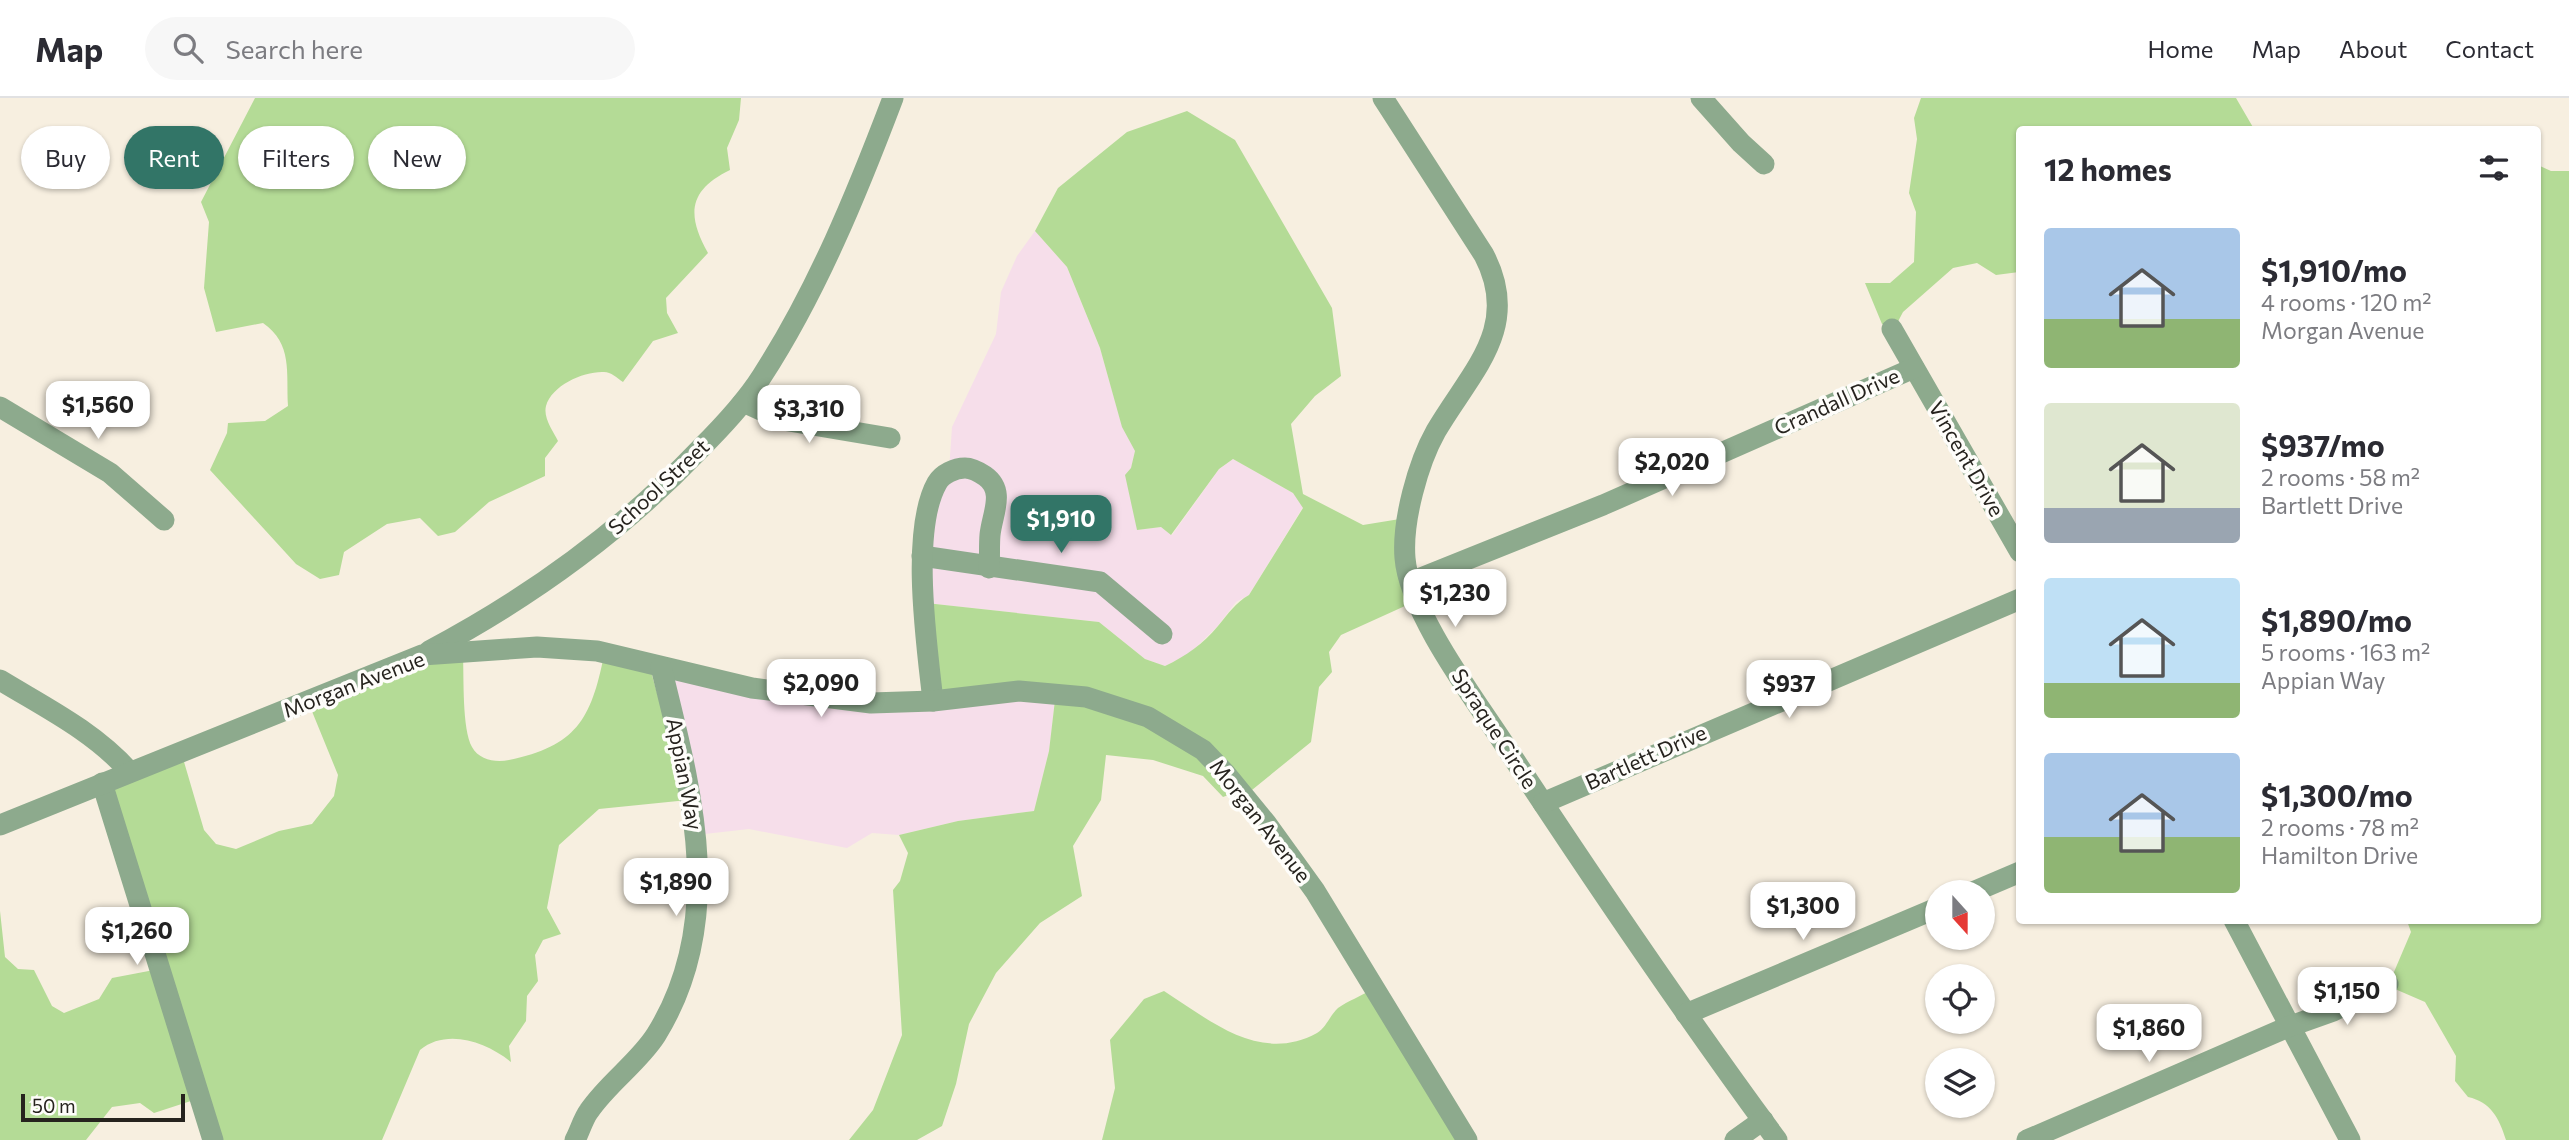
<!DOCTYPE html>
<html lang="en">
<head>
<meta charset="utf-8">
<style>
  body { margin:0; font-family:Commissioner,sans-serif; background:#f7f7f7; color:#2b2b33; height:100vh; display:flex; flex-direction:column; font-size:26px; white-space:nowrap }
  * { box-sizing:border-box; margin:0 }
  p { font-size:23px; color:#7c7c81 }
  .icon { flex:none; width:38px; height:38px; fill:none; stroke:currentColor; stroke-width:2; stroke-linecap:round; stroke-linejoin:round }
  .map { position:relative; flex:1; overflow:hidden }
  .details { position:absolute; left:2016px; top:28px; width:525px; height:798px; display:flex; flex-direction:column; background:#fff; border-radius:7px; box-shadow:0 2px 5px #0004 }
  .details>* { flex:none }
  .hud { position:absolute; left:21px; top:28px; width:665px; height:63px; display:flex; gap:14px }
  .needle { width:46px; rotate:159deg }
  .controls { position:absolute; left:1925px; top:782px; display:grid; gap:14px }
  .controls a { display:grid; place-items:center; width:70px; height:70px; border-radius:50%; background:#fff; box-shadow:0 2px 5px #0004; font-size:35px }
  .scale { position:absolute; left:21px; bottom:18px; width:164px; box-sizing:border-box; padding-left:7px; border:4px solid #26231e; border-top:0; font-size:19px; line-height:24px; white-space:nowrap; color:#26231e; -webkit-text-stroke:5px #fefdfa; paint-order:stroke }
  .price { position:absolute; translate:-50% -60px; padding:0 16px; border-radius:14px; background:#fff; color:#222; font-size:23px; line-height:46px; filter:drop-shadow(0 2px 4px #0008) }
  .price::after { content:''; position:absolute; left:50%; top:42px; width:21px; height:16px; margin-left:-10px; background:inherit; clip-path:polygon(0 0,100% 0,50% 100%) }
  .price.on { background:#327567; color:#fff }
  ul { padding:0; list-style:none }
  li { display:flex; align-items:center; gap:21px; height:175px; padding:0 28px }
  li span { display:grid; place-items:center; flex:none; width:196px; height:140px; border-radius:7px; color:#555 }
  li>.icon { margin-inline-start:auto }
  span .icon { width:84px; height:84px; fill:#fffc; stroke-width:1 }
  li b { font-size:30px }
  h2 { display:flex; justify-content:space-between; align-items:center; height:84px; padding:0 28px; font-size:30px }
  .tag { padding:0 24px; border-radius:32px; background:#fff; box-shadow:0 2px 5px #0004; font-size:24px; line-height:63px }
  .tag.on { background:#327567; color:#fff }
  header { display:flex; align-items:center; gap:42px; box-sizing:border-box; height:98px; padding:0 35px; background:#fff; border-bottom:2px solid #e1e1e2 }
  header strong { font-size:33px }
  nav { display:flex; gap:38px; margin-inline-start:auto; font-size:24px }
  .search { width:490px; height:63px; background:#f7f7f7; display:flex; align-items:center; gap:18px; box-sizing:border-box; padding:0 24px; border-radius:38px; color:#7c7c81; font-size:26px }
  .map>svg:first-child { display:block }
</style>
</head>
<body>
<header>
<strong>Map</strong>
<div class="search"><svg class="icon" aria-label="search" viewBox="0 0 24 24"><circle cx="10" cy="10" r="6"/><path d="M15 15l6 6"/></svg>Search here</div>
<nav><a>Home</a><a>Map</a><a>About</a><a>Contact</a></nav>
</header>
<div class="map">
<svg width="2569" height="1042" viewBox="0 0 2569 1042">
  <rect width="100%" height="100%" fill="#f7efe0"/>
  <!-- commercial -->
  <g fill="#f6deea">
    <path d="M1035,133L1067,169L1100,250L1122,328L1135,353L1131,370L1137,432L1161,429L1172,437L1219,371L1233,361L1293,395L1303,409L1249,497L1236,504L1217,529L1189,556L1165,568L1145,561L1099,524L926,505L924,450L949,373L952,329L996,236L1001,194L1017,158Z"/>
    <path d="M665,574L742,591L1055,602L1049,653L1034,713L958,723L899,737L872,735L847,750L749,731L696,737Z"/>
  </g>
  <!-- green -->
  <g fill="#b4db96">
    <path d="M255,0H741L739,22L727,50L730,72C689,92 686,116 708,155L666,200L667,215L678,235L653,243L623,284C617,280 611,274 604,274C584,273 552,287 546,308C543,320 553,333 558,343L545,360V378L489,404L455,434L438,438L420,420L387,426L344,454L339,477L320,481L296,466L210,372L227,335L228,325L265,323L288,308C286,274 293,246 263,225L216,234L204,190L209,124L201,104Z"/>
    <path d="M1921,0H2236L2254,31L2020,32L2019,174L1996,177L1977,165L1953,170L1903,214L1893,233L1882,226L1865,185H1890L1914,164L1916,114L1909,95L1917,41L1914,20Z"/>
    <path d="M1187,13L1235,42L1332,210L1341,278L1315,298L1291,326L1303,396L1363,427L1406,420L1416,503L1341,537L1329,554L1332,574L1319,589L1311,644L1247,696L1234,695L1223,699L1203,678L1153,662L1106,657L1101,702L1073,748L1082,798L1040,825L996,875L969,926L956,986L942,1028L917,1042H849L873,1012L902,937L893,792L900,783L908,755L899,737L958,723L1034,713L1049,653L1055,602L943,604L926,505L1099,524L1145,561L1165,568C1186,558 1203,546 1218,528C1229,515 1235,505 1249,497L1303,410L1293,395L1233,361L1219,371L1171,437L1161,429L1137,432L1125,377L1131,370L1135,353L1122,329L1100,250L1067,169L1035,133L1058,90L1127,34Z"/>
    <path d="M2538,67L2551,73H2569V1042H2506C2499,1020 2491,1004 2468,999L2455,983L2456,958L2425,904L2388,888L2411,834L2407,823L2538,822Z"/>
    <path d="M604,557L649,567L688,702L599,711L559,747L547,810L561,836L543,842L535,857L538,883L527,898L526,923L509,948L511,964C486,944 447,930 420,952L382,1042H210L197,1001L154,1015L140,1005L112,1009L86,1042H0V813L5,859L18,871L34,872L52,908L64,915L99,901L112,880L154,872L104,694L182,657L204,732L216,746L236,751L279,733L312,726L334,698L338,677L309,606L394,570L463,558C464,580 462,631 472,649C479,662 496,665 509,662C576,648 591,622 604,557Z"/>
    <path d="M1371,892L1468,1042H1102L1115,990L1110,942L1144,901L1164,893C1211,923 1260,966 1317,935C1326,930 1330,917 1338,910C1348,903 1361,898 1371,892Z"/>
  </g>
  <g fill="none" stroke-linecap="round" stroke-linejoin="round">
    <!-- minor -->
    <g stroke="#8daa8d" stroke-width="21">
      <path d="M1383,0L1484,157C1522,230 1471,273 1436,333C1418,365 1402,423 1405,460C1409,514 1474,600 1504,646C1592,780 1682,913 1777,1042"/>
      <path d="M1701,0L1741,45L1764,66"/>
      <path d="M1892,231L2020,454"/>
      <path d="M743,304L783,322L890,340"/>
      <path d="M0,309L110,375L164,422"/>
      <path d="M922,458L1100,484L1162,536"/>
      <path d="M1411,484L1603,407L1914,270"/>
      <path d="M429,553C529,500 622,433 700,351C722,329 745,305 762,278C817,193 857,95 893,0"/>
      <path d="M0,582C46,610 93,633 129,673"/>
      <path d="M933,603C927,548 910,433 937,385C942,376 955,370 965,370C972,370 979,374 985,378C1006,393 992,416 990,437C989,448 990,459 989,470"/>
      <path d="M102,685L213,1042"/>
      <path d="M1543,705L2020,501"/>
      <path d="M0,727L422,557L537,549L597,553L752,590L871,605L933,603L1019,593L1086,599L1148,619L1203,652L1225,675L1266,725L1315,793L1467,1042"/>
      <path d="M1973,794L2020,774"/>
      <path d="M2234,822L2350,1042"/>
      <path d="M1686,916L1937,810"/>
      <path d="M575,1042C580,1033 583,1021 589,1013C608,985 638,965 656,937C728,821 691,691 661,569"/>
      <path d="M1735,1042L1763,1022"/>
      <path d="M2027,1042L2288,929L2333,913L2388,886"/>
    </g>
  </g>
  <g text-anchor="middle" stroke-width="7" stroke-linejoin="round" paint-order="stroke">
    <!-- street labels -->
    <g font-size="21" fill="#26231e" stroke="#fefdfa">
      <text transform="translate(1837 304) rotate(-24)" y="7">Crandall Drive</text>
      <text transform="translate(1966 361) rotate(60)" y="7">Vincent Drive</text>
      <text transform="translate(659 389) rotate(-43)" y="7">School Street</text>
      <text transform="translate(354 587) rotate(-21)" y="7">Morgan Avenue</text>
      <text transform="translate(1494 631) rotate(57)" y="7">Spraque Circle</text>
      <text transform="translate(1646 660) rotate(-24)" y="7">Bartlett Drive</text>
      <text transform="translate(684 676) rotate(79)" y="7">Appian Way</text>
      <text transform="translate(1260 723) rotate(52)" y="7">Morgan Avenue</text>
    </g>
  </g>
</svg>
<div class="controls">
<a><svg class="needle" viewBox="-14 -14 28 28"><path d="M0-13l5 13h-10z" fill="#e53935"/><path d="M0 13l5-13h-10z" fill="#7c7c81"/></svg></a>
<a><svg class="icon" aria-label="locate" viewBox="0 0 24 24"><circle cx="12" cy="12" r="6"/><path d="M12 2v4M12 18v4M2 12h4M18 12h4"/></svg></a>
<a><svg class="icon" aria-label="layers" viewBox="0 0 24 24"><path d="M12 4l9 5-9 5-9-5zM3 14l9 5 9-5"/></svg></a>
</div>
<div class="scale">50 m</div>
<b class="price" style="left:98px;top:343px">$1,560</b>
<b class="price" style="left:809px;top:347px">$3,310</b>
<b class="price" style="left:1672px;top:400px">$2,020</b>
<b class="price on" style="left:1061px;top:457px">$1,910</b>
<b class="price" style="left:1455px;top:531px">$1,230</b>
<b class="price" style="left:821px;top:621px">$2,090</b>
<b class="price" style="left:1789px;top:622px">$937</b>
<b class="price" style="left:676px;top:820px">$1,890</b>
<b class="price" style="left:1803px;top:844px">$1,300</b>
<b class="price" style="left:137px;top:869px">$1,260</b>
<b class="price" style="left:2347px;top:929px">$1,150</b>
<b class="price" style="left:2149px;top:966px">$1,860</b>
<div class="hud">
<a class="tag">Buy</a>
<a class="tag on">Rent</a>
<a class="tag">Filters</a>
<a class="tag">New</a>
</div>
<section class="details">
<h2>12 homes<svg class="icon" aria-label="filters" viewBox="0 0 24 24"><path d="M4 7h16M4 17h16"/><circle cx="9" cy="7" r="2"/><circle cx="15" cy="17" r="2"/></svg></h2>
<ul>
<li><span style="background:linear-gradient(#a9c7e8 65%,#8fb573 0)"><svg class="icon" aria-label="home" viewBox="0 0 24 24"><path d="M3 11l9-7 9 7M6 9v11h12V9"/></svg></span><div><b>$1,910/mo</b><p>4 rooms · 120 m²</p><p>Morgan Avenue</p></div></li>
<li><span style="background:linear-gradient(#dfe7d0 75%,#9aa5b1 0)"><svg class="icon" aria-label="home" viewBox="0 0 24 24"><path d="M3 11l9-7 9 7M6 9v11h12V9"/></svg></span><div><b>$937/mo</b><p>2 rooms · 58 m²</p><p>Bartlett Drive</p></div></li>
<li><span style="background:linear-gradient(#bfe0f5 75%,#8fb573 0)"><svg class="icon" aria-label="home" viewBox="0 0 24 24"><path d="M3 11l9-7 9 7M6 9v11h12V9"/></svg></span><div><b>$1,890/mo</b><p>5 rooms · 163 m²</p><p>Appian Way</p></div></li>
<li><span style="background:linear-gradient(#a9c7e8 60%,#8fb573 0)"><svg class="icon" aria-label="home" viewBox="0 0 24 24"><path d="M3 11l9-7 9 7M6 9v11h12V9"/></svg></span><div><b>$1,300/mo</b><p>2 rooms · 78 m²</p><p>Hamilton Drive</p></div></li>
</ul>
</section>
</div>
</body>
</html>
